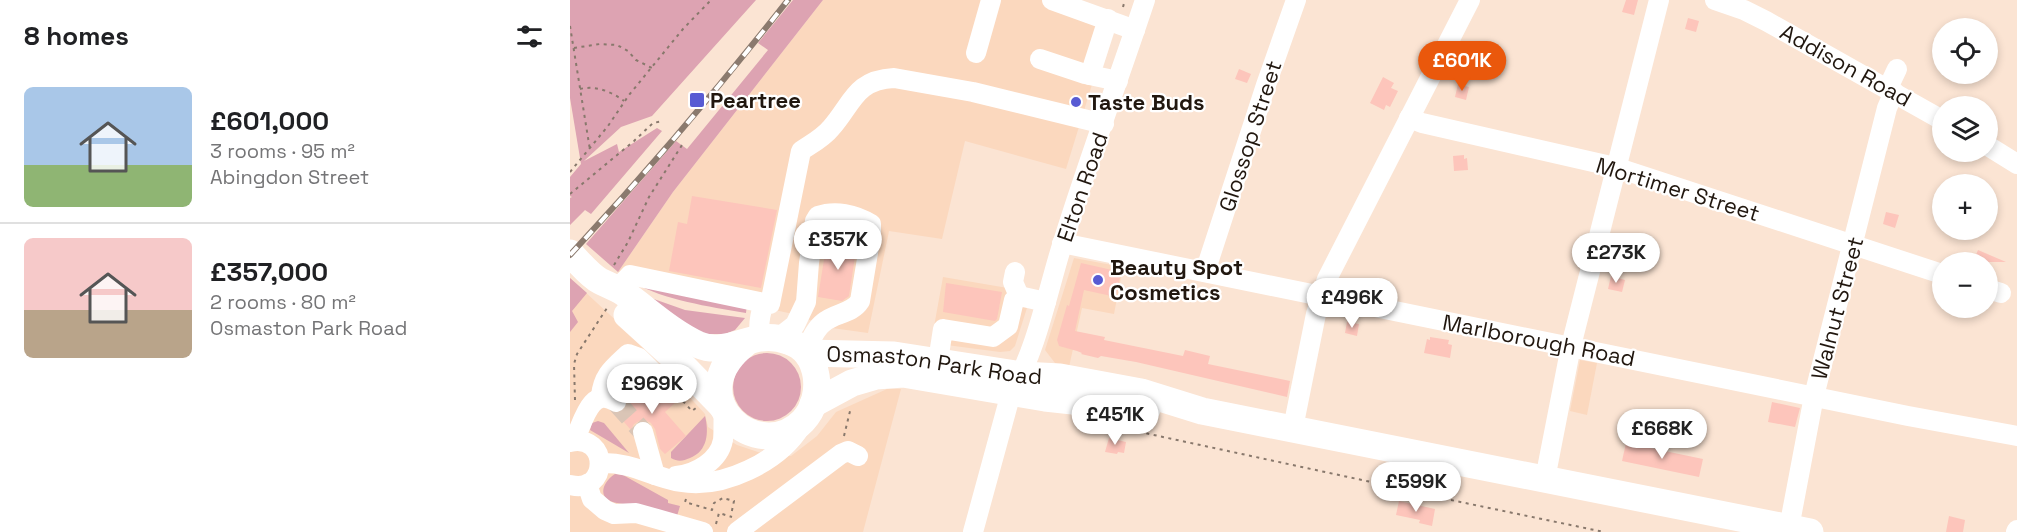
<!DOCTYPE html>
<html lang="en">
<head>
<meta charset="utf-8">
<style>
  body { margin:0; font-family:"Space Grotesk",sans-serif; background:#f6f6f6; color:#202124; height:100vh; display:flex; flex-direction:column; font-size:22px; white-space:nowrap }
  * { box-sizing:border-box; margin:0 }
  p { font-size:20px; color:#757577 }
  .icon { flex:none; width:33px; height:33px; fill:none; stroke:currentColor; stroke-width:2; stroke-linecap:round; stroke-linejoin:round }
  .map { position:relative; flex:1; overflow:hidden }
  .side { display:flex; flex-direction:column; background:#fff; width:570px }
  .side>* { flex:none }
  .tools { position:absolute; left:1362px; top:18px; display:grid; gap:12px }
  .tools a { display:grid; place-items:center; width:66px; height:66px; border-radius:50%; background:#fff; box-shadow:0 3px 9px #0003; font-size:30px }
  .price { position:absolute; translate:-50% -51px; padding:0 14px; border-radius:21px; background:#fff; color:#222; font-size:20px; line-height:39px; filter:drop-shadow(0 2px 3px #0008) }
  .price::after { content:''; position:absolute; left:50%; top:36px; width:18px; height:14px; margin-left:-9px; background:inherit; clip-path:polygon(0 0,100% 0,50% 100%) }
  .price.on { background:#ea580c; color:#fff }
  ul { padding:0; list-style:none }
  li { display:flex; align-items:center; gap:18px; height:150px; padding:0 24px }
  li+li { border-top:2px solid #e0e0e0 }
  li span { display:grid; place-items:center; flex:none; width:168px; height:120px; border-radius:9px; color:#555 }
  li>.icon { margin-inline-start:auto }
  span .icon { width:72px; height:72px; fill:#fffc; stroke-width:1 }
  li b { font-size:26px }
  h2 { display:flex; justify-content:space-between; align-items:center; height:72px; padding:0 24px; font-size:26px }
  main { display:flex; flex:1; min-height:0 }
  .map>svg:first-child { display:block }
</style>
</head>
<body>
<main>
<section class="side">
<h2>8 homes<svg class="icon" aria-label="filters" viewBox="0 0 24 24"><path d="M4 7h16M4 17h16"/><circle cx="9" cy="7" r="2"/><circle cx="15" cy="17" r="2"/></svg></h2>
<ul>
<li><span style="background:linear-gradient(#a9c7e8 65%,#8fb573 0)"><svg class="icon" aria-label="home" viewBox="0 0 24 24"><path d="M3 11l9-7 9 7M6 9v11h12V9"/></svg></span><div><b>£601,000</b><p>3 rooms · 95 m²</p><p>Abingdon Street</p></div></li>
<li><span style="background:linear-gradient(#f6c9c9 60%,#b9a48a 0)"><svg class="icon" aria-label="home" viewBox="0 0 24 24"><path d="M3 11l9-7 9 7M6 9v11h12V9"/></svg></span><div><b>£357,000</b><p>2 rooms · 80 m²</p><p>Osmaston Park Road</p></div></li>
</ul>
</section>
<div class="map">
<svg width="1447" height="532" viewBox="0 0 1447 532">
  <rect width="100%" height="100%" fill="#fbe4d3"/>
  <!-- built -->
  <g fill="#fbd8be">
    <path d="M253,0H506L544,13L496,169L395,141L372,239L319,231L298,333L262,328L223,314L177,304L62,282L48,272L103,192Z"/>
    <path d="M504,258L553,267L544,314L512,308L499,367L485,363L475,350Z"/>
    <path d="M373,277L462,292L445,346L440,351L430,352L361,343Z"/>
    <path d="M0,278L65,338L135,414L138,427L167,445L191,453L221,456L247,436L266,412L317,389H331L293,532H0Z"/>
    <path d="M1010,360L1027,363L1017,415L1000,411Z"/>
  </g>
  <!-- green -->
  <g fill="#dda3b2">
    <path d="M0,0H186L82,116L51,127L14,161L47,144L49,152L87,128L92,131L21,214L15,210L0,225V198L2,197L0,196V177L11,164L0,98Z"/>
    <path d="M223,0H253L103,192L48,272L16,244L106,141L117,149L198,50L188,43Z"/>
    <path d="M0,278L17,293L2,311L8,322L0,332Z"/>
    <path d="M62,282L177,304L176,313C137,306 97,301 62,282Z"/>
    <path d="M64,292L115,310L175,318L165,330L155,334H134Z"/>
    <circle cx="197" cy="387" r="34"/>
    <path d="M135,416C139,432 138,451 120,458C113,461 108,462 101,458V452Z"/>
    <path d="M28,421L34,423L59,453L20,430L22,423Z"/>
    <path d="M45,474L53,475L98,500V503L110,506L107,516C95,513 83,508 71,505C63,503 55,505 47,503C27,500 31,483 45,474Z"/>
  </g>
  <!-- building -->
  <g fill="#fdc5bb">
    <path d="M1056,0H1068L1064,15L1052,12Z"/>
    <path d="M1118,18L1129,21L1126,32L1115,29Z"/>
    <path d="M669,69L681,74L677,83L665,79Z"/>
    <path d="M813,77L824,83L821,88L828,91L820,107L816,105L814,110L800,103Z"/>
    <path d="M888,84L899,87L896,100L885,97Z"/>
    <path d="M894,155V159L897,158L898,170L884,171L883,156Z"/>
    <path d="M122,196L207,210L191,288L99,271L108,222L117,224Z"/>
    <path d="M1316,212L1329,215L1325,228L1313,224Z"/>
    <path d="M284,236L288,237L279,296L272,301L248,297L257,241L283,245Z"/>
    <path d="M1408,250L1436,262H1403Z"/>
    <path d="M511,263L551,272L546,297L514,290L505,331L535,337L534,340L613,356L615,350L640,356L638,364L720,381L717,397L566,362L531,356L528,358L511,354L512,353L507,351L489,346L487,340L497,305L499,306Z"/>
    <path d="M1041,276L1055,280L1052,292L1038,289Z"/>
    <path d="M376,283L432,292L427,319L425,321L373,312Z"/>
    <path d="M777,322L789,324L787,336L775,333Z"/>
    <path d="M860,337L879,340L878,344L882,345L880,358L854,353L857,339L860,340Z"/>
    <path d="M73,379L93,399L106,402L95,412L116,436L95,454L90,449L85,429L81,423L75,420L69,421L64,424L61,430L47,414L53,411L57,406L58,400L55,394Z"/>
    <path d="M1202,402L1230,408L1225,427L1198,422Z"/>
    <path d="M539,438L556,442L554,453L548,452L547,454L535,452Z"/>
    <path d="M1056,443L1133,459L1129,477L1052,461Z"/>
    <path d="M829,501L865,509L862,526L849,523L850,520L826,515Z"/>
    <path d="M1379,516L1395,520L1393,532H1376Z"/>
  </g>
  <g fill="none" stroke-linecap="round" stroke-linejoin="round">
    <!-- minor-tunnel -->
    <path stroke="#dac5b6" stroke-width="20" stroke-dasharray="20 10" stroke-linecap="butt" d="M46,402L73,432"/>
    <!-- path -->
    <g stroke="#88786c" stroke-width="2" stroke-dasharray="3 4.5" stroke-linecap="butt">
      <path d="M553,7L555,0"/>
      <path d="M0,26L20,150"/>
      <path d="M4,48L30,44L47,45L58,51L66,60L82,68"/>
      <path d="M10,89C26,85 42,92 54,101"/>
      <path d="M0,172L38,126L59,95L113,29L141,0"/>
      <path d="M0,194L64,141L83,123L93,121"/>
      <path d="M44,265L58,242L79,197L112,145"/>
      <path d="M5,400L4,364L7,354L37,308"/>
      <path d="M113,401L122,411L126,408"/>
      <path d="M547,427L852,493"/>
      <path d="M274,436L281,407"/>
      <path d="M116,499L115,502L142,510L144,503L153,498L164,501L161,515"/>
      <path d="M881,500L1034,532"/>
      <path d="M146,524L149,513L162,517"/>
    </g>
    <!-- minor -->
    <g stroke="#fff" stroke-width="20">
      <path d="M482,0L565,30"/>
      <path d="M1145,0L1174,10L1196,21L1372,120"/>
      <path d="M406,53L421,0"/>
      <path d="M470,59L515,74L548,81"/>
      <path d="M520,75L538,19"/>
      <path d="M1318,88L1327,69"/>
      <path d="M839,118L852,123L1045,167L1372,274"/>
      <path d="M1418,146L1447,164"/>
      <path d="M492,243L1338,416L1447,436"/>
      <path d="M445,272L443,282L449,296"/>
      <path d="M635,272L696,85L726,0"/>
      <path d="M47,289L60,275L194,303"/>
      <path d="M1418,289L1431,293"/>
      <path d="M190,338C188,326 190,314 194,303L200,304L231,151C241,144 253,138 261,128C283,103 285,80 324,78L403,92L534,124"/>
      <path d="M207,339L225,325L236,302L239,263L245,221L248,216C265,210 285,214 301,224V235L290,301C282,314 264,313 253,323C245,329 240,342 235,351"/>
      <path d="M368,361L373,329L423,337L438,326L444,300L449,296L476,302"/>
      <path d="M31,396C33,375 43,368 58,354L69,358L101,390"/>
      <path d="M723,428L746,314L757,279L900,0"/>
      <path d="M73,432L85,475"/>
      <path d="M4,441C13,423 20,385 46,402"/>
      <path d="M0,442C40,433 39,495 0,485"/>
      <path d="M31,463C63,462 81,477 111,482C153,489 209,462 231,426"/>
      <path d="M106,476C126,474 149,461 153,440C154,431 153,420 154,411"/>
      <path d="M975,479L1001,346L1089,0"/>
      <path d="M17,484L22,499L35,510L44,514L66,513L133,532"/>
      <path d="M867,490L873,460"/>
      <path d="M1219,528L1244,396L1317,108L1324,92"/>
      <path d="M167,532L271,454L278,451L288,456"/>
      <path d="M403,532L441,393C468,347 477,292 493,242C518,161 548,81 575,0"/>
      <path d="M1446,532L1447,530"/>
    </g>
    <!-- highway -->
    <g stroke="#fff" stroke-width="27">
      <path d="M0,253C9,262 19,275 30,281C38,285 46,288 54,293C79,311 101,332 129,345C150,354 171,341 191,338C200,337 210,338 218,341C251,351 255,398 233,421C188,467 106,397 176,343"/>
      <path d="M57,315L112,365L152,406"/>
      <path id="s1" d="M237,353L324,355L452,375L490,377L571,392L632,411L1240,532"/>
      <path d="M243,404L282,383L306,376L333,374L475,398L577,409"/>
    </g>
    <!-- rail casing -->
    <g stroke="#8b7a6e" stroke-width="6">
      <path id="rail" d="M0,255C76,173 149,88 218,0"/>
    </g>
    <!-- rail -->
    <use href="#rail" stroke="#fff" stroke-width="4" stroke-dasharray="11" stroke-linecap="butt"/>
  </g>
  <!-- markers -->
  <g fill="#585bd3" stroke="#fff" stroke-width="2">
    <rect x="119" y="92" width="16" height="16" rx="3"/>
    <circle cx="506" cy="102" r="6"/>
    <circle cx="528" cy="280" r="6"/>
  </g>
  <g text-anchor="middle" stroke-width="4.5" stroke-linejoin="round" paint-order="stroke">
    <!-- street labels -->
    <g font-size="22" fill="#21170f" stroke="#fff">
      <text transform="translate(1276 65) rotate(29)" y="8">Addison Road</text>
      <text transform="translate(680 136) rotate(-72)" y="8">Glossop Street</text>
      <text transform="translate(512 187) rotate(-71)" y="8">Elton Road</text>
      <text transform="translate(1108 189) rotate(17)" y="8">Mortimer Street</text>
      <text transform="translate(1267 308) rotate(-75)" y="8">Walnut Street</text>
      <text transform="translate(969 340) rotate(11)" y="8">Marlborough Road</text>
      <text dy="8" stroke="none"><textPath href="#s1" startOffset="128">Osmaston Park Road</textPath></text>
    </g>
    <!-- poi labels -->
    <g font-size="22" font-weight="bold" fill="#21170f" stroke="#fff" text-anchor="start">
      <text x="140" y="108">Peartree</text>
      <text x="518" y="110">Taste Buds</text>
      <text x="540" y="275">Beauty Spot<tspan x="540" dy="25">Cosmetics</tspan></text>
    </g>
  </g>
</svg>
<div class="tools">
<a><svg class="icon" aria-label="locate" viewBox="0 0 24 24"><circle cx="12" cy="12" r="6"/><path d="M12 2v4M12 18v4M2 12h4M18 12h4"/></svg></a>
<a><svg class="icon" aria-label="layers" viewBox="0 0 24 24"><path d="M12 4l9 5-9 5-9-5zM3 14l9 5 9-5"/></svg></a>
<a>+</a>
<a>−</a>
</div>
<b class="price on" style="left:892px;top:92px">£601K</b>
<b class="price" style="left:268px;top:271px">£357K</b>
<b class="price" style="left:1046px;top:284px">£273K</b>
<b class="price" style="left:782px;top:329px">£496K</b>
<b class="price" style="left:82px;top:415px">£969K</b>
<b class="price" style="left:545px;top:446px">£451K</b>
<b class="price" style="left:1092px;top:460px">£668K</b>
<b class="price" style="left:846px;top:513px">£599K</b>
</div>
</main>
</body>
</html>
